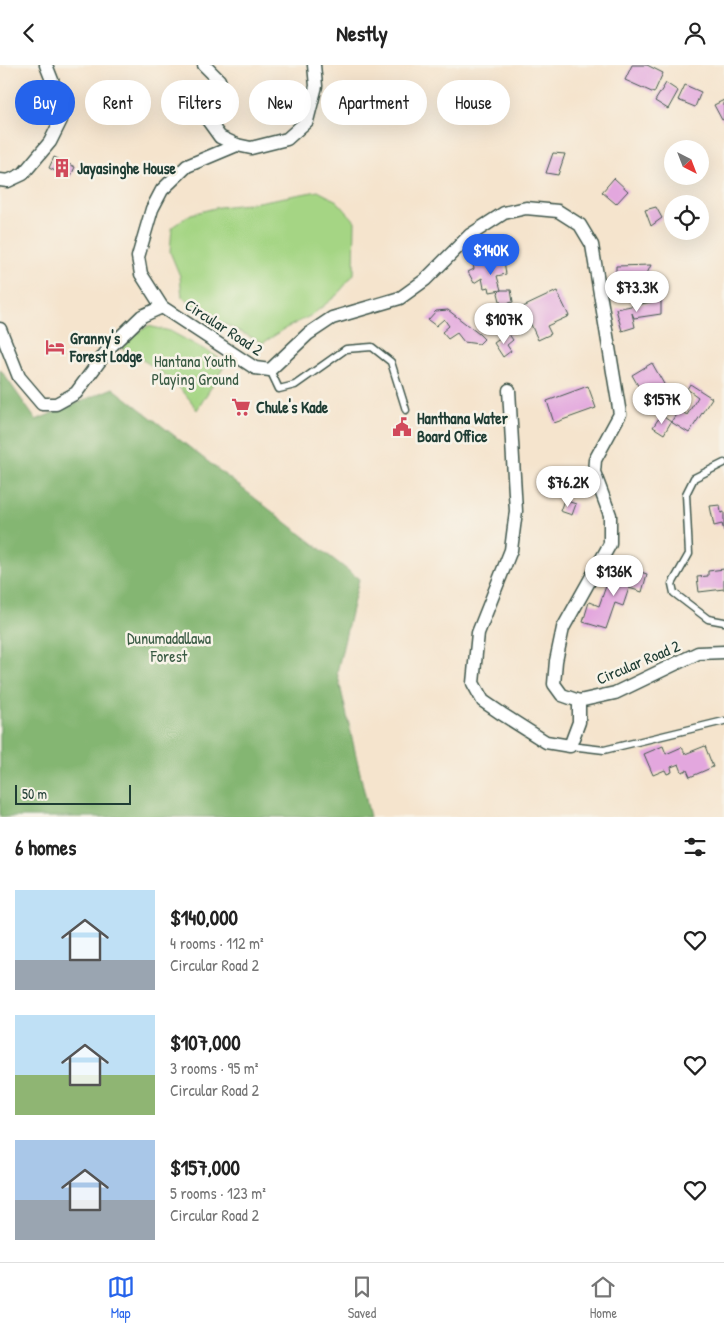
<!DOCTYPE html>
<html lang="en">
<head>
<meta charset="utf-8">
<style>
  body { margin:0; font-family:"Patrick Hand",sans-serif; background:#f2f2f2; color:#222; height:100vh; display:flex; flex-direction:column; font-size:19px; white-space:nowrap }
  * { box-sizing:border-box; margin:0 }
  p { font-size:16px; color:#767676 }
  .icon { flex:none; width:28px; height:28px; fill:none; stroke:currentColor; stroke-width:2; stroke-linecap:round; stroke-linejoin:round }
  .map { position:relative; height:752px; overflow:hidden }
  .panel { display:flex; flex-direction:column; background:#fff; flex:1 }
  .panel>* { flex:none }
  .hud { position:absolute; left:15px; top:15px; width:695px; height:45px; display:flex; gap:10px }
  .needle { width:32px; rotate:138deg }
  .buttons { position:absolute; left:664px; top:75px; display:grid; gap:10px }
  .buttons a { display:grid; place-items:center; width:45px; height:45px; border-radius:50%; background:#fff; box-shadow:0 5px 20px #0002; font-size:25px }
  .scale { position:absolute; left:15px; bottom:12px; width:116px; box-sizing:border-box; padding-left:5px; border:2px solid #1f3d34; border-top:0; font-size:14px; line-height:18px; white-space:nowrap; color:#1f3d34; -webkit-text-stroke:4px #f7f3e8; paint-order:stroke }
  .price { position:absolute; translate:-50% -42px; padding:0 11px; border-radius:18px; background:#fff; color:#222; font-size:16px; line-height:32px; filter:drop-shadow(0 1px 2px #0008) }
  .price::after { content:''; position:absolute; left:50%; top:30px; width:15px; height:11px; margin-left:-8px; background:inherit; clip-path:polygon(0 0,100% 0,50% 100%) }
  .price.selected { background:#2563eb; color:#fff }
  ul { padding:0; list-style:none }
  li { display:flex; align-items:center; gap:15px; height:125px; padding:0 15px }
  li span { display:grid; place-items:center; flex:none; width:140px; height:100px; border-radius:0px; color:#555 }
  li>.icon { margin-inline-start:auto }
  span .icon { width:60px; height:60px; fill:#fffc; stroke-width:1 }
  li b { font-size:21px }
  h2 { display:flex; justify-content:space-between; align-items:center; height:60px; padding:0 15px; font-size:21px }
  .pill { padding:0 18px; border-radius:22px; background:#fff; box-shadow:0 5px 20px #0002; font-size:18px; line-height:45px }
  .pill.selected { background:#2563eb; color:#fff }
  header { display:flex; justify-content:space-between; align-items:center; height:65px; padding:0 15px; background:#fff; font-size:22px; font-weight:700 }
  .tabs { display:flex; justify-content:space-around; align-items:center; height:70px; border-top:1px solid #e0e0e0; background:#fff; font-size:14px; color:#767676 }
  .tabs a { display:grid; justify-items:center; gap:2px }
  .tabs .selected { color:#2563eb }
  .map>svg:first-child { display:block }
</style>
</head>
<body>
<header><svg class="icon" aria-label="back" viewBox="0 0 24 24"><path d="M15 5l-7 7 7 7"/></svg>Nestly<svg class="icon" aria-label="person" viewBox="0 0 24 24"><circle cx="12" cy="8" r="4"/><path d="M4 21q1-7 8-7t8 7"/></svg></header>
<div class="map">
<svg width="724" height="752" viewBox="0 0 724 752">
  <rect width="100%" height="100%" fill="#f7f3e8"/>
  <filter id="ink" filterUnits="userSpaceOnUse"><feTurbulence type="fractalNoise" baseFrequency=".02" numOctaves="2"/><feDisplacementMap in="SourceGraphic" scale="10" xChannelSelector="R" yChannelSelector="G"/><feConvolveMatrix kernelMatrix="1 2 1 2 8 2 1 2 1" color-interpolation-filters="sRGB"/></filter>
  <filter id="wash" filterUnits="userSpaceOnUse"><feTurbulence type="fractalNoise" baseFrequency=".0096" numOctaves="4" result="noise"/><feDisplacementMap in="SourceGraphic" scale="20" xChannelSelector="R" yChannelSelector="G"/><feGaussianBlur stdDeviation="1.12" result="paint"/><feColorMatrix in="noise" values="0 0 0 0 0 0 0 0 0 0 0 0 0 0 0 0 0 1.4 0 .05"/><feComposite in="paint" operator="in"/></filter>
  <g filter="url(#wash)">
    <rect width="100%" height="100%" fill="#f5e4cd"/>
    <!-- green -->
    <g fill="#a5d584" stroke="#62895c">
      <path d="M318,126L337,136L355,156L354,209L337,230L312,250L286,263L263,278L202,248L182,232L180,211L170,187L172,162L191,149L219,142L247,139Z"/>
      <path d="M148,261L170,266L227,297L197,345C178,315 152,300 122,283L136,269Z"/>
    </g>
    <!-- forest -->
    <path fill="#84b672" stroke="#527a53" d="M0,304L36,355L113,323L359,514L337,607L370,752H0Z"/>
    <g id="blocks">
      <!-- building -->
      <g fill="#e3a7de">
        <path d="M632,0H647L663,8L654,28L625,15Z"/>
        <path d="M666,18L678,26L668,44L655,36Z"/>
        <path d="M685,20L701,27L695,42L678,35Z"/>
        <path d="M724,35V54L722,55L714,40Z"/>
        <path d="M553,88L565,89L558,110L546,108Z"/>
        <path d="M54,92L75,102L70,113L49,103Z"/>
        <path d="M614,113L628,126L616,139L602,127Z"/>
        <path d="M656,142L662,153L651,161L645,145Z"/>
        <path d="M494,190L495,197L504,196L506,209L497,211L501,225H511L513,237L501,240L498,228L501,225L490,227L489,222L484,223L482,213L474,218L468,207L474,204L472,195Z"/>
        <path d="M651,200L643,217L616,216V201Z"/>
        <path d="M557,226L569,251L547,261L551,269L538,275L523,242Z"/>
        <path d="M661,235V249L634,253L632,248L635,262L622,266L616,244Z"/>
        <path d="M448,245L479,269L484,274L479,279L464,277L457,268L448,274L442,267L449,261L444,254L436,261L428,255L436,246Z"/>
        <path d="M508,268L513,275L507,280L511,286L503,292L494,278Z"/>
        <path d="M652,298L669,328L649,340L632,310Z"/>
        <path d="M690,319L712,333L689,368L671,357L679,345L687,350L698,332L687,324Z"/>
        <path d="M588,321L596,343L554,358L547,336Z"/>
        <path d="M661,350L671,357L664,369L653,362Z"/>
        <path d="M564,435L576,439L572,450L560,446Z"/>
        <path d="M720,440L721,448L724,447V466L722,459L714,461L710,441Z"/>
        <path d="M628,503L647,509L642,527L629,523L623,541L615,538L606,564L583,557L589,537L599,541L611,507L625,512Z"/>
        <path d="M724,504V524L699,527L697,512L708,511V506Z"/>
        <path d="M663,681L666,689L682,682L685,689L705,681L713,702L690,712L687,705L682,707L679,699L671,702L672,707L667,709L665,705L653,710L644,689Z"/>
      </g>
    </g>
  </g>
  <g filter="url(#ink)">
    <use href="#blocks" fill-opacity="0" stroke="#3f564b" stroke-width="1"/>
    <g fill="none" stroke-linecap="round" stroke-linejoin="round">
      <!-- service casing -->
      <g stroke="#3f564b" stroke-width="9">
        <g id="service">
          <path d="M270,305L279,324L295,320L346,284L372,282L391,297L406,345"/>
          <path d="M724,398L694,413L686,429L689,489L672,519L674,528L708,554L724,557"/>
          <path d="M570,681L604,685L724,656"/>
        </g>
      </g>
      <!-- minor casing -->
      <g stroke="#3f564b" stroke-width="15">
        <g id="minor">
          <path d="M204,0L219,15L222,25L207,54L220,72L237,80"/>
          <path d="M314,0L316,21L307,56L287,74L251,83L237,80L187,101L162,125L152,144L138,192L141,209L162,242L255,303L270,305L308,269L332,253L400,233L425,215L470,170L504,148L526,143L558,146L580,160L592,180L620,349L595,395L594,407L610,450V479L563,563L556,596L554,619L562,630L579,636L615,628L698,588L724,587"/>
          <path d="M0,115L8,116L23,109L50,77L61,55V38L46,0"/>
          <path d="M0,264L19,312L42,339H56L76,328L110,282L142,251L162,242"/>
          <path d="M509,325L516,446L511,485L478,568L473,618L483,636L502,649L546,677L570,681L579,657V636"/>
        </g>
      </g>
      <!-- service -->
      <use href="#service" stroke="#fff" stroke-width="6"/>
      <!-- minor -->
      <use href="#minor" stroke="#fff" stroke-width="12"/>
    </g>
  </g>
  <!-- icons -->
  <defs>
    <g id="building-bare" transform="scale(1.5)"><path d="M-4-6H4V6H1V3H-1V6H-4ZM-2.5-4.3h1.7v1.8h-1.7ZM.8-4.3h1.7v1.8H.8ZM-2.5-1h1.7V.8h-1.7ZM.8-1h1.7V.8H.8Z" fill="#d1495b" stroke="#f7f3e8" stroke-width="2.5" paint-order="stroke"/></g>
    <g id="hotel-bare" transform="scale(1.5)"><path d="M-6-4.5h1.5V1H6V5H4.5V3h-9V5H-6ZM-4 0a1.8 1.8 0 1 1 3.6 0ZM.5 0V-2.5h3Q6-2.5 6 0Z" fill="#d1495b" stroke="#f7f3e8" stroke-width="2.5" paint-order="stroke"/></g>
    <g id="supermarket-bare" transform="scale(1.5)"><path d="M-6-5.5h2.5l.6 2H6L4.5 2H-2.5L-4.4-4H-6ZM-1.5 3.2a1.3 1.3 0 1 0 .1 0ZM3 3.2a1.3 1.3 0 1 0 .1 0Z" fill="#d1495b" stroke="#f7f3e8" stroke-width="2.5" paint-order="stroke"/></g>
    <g id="civic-bare" transform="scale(1.5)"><path d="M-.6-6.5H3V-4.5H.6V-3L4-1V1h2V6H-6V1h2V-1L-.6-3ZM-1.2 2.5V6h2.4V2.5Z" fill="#d1495b" stroke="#f7f3e8" stroke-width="2.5" paint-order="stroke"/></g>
  </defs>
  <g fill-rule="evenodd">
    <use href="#building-bare" x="62" y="103"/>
    <use href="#hotel-bare" x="55" y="282"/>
    <use href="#supermarket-bare" x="241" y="342"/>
    <use href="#civic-bare" x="402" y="362"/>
  </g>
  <g text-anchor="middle" stroke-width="5" stroke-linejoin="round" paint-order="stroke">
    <!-- poi labels -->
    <g font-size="16" font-weight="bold" fill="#1f3d34" stroke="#f7f3e8" text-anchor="start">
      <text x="77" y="109">Jayasinghe House</text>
      <text x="70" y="279">Granny's<tspan x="70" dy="18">Forest Lodge</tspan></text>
      <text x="256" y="348">Chule's Kade</text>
      <text x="417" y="359">Hanthana Water<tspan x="417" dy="18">Board Office</tspan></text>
    </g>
    <!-- street labels -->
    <g font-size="16" fill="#1f3d34" stroke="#f7f3e8">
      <text transform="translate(224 262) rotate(33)" y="6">Circular Road 2</text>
      <text transform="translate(638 597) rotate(-23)" y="6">Circular Road 2</text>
    </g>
    <!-- park labels -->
    <g font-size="16" fill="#3a5b44" stroke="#f7f3e8">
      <text x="195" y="302">Hantana Youth<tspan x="195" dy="18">Playing Ground</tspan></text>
      <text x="169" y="579">Dunumadallawa<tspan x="169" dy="18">Forest</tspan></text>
    </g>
  </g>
</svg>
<div class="buttons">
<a><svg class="needle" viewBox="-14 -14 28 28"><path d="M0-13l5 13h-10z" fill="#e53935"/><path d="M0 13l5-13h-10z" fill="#767676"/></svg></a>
<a><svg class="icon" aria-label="locate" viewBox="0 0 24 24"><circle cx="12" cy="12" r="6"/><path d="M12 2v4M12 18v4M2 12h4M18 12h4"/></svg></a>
</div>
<div class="scale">50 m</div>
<b class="price selected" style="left:491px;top:211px">$140K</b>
<b class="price" style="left:637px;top:248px">$73.3K</b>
<b class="price" style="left:504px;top:280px">$107K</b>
<b class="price" style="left:662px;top:360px">$157K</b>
<b class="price" style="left:568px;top:443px">$76.2K</b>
<b class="price" style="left:614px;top:532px">$136K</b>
<div class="hud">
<a class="pill selected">Buy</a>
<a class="pill">Rent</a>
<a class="pill">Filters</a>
<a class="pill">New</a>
<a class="pill">Apartment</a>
<a class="pill">House</a>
</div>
</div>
<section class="panel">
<h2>6 homes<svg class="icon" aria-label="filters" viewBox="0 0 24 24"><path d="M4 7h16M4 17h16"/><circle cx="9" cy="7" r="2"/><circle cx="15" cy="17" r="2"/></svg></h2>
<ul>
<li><span style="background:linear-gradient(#bfe0f5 70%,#9aa5b1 0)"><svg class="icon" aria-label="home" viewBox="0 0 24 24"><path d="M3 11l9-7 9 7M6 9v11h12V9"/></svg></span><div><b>$140,000</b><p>4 rooms · 112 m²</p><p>Circular Road 2</p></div><svg class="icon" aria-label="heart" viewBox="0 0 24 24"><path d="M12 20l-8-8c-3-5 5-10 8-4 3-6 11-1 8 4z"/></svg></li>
<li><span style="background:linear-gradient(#bfe0f5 60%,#8fb573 0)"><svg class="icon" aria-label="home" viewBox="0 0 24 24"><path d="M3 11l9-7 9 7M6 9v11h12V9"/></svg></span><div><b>$107,000</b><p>3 rooms · 95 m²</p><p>Circular Road 2</p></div><svg class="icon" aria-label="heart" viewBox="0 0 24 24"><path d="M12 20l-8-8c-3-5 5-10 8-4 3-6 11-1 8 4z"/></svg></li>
<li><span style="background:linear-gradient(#a9c7e8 60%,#9aa5b1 0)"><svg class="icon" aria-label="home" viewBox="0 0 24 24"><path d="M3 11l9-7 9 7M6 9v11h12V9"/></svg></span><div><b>$157,000</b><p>5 rooms · 123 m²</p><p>Circular Road 2</p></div><svg class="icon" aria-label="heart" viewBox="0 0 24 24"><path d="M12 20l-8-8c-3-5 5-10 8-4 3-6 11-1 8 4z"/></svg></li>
</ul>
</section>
<nav class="tabs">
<a class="selected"><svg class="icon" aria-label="map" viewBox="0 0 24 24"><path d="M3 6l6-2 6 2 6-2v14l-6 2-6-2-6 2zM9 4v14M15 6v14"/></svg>Map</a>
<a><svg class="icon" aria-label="saved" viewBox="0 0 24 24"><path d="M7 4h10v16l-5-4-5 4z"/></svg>Saved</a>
<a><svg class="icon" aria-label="home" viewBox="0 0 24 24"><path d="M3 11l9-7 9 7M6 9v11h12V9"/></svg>Home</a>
</nav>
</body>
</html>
